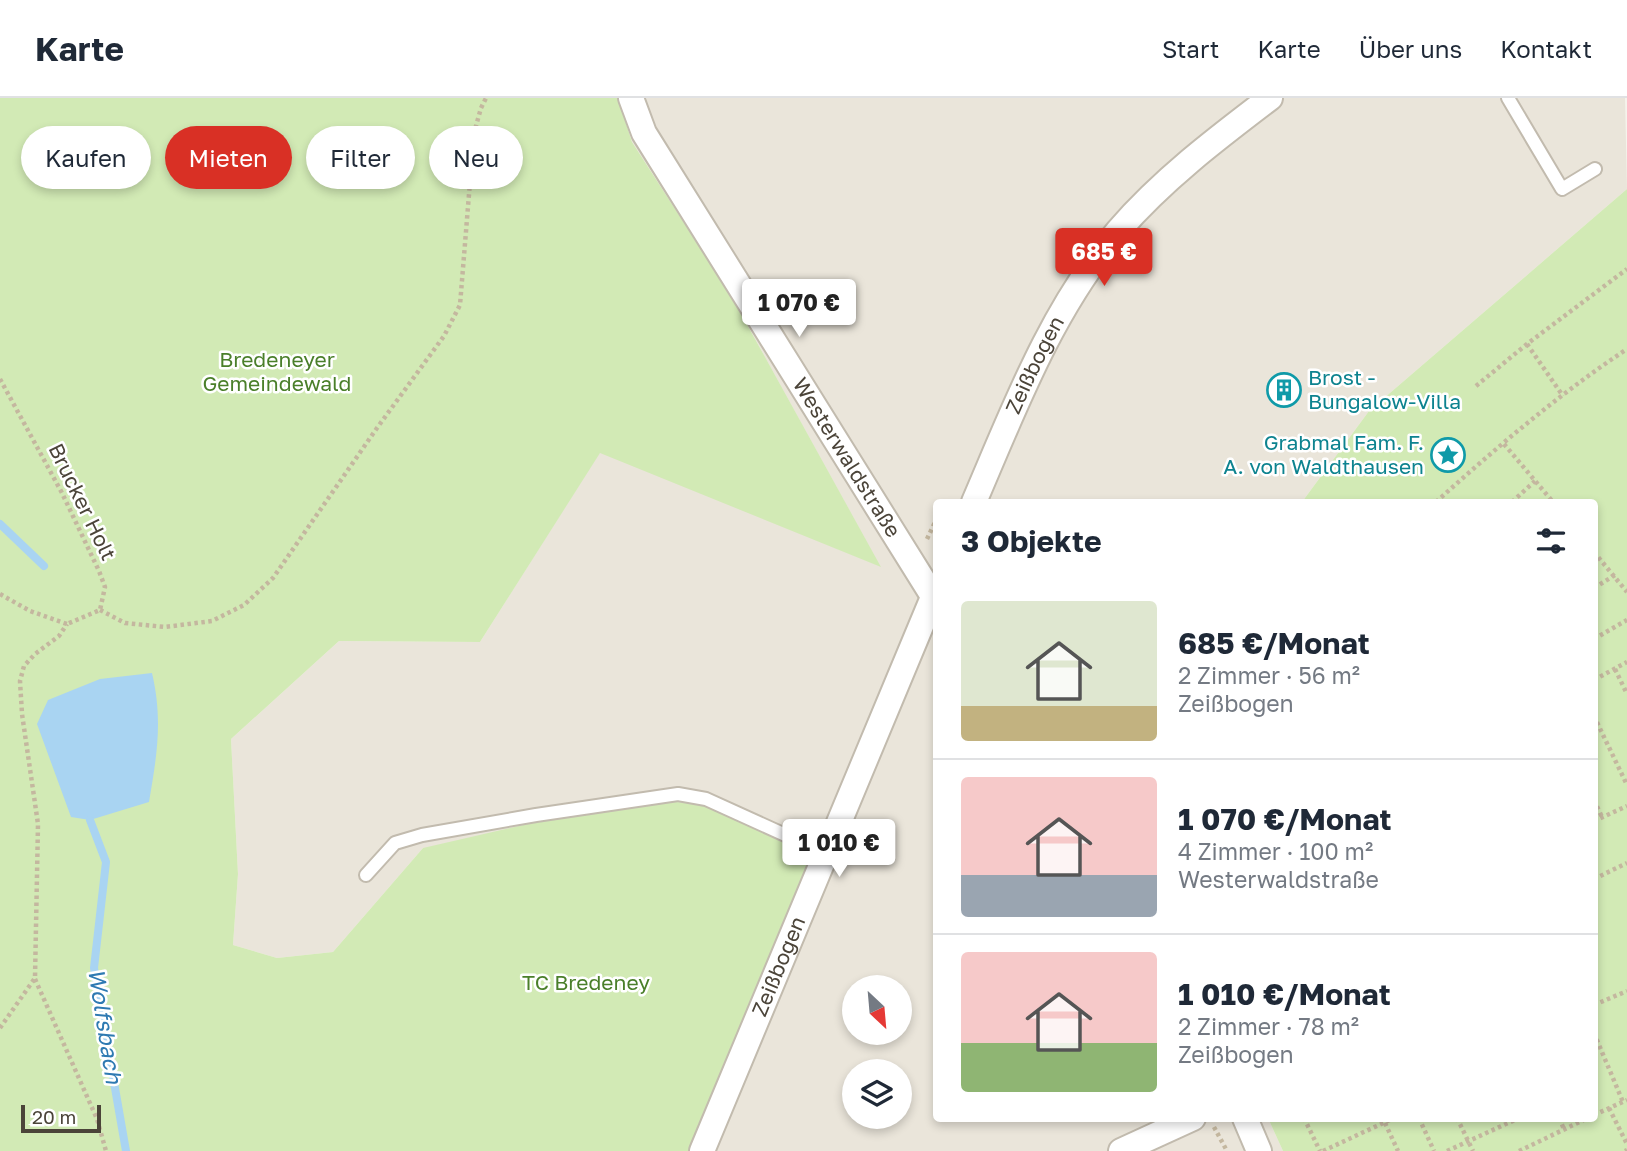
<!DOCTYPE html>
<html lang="de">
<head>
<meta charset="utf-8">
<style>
  body { margin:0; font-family:"Golos Text",sans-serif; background:#f2f2f3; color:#1f2937; height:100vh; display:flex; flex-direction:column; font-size:26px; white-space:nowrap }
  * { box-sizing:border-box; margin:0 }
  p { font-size:23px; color:#747a83 }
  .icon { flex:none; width:38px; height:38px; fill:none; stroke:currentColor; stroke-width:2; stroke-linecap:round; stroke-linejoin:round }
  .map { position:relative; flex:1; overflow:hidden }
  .panel { position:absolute; left:933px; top:401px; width:665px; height:623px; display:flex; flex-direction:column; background:#fff; border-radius:7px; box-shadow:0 4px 10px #0003 }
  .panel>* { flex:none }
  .banner { position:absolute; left:21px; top:28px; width:665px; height:63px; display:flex; gap:14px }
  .needle { width:46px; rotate:154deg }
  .buttons { position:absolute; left:842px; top:877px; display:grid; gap:14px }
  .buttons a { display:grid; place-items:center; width:70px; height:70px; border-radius:50%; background:#fff; box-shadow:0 4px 10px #0003; font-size:35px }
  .scale { position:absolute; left:21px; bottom:18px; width:80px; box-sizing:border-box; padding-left:7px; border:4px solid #4b4439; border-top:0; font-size:19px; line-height:24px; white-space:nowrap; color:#4b4439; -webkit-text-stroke:5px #fff; paint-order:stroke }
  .price { position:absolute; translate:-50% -60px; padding:0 16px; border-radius:7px; background:#fff; color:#222; font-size:23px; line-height:46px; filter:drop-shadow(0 2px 4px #0008) }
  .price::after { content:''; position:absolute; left:50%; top:42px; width:21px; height:16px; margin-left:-10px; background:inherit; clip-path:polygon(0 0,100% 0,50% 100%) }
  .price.active { background:#d93025; color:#fff }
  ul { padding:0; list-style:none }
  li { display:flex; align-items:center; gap:21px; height:175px; padding:0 28px }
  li+li { border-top:2px solid #e0e1e3 }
  li span { display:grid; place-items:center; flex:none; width:196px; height:140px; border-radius:7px; color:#555 }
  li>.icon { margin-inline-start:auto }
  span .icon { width:84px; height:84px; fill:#fffc; stroke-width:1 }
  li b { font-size:30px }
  h2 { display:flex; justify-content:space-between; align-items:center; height:84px; padding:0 28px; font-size:30px }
  .pill { padding:0 24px; border-radius:32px; background:#fff; box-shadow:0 4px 10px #0003; font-size:24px; line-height:63px }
  .pill.active { background:#d93025; color:#fff }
  header { display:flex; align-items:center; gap:42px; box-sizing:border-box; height:98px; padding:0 35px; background:#fff; border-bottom:2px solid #e0e1e3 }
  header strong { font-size:33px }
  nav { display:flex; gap:38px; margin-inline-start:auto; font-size:24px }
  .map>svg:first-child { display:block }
</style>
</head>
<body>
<header>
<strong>Karte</strong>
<nav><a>Start</a><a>Karte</a><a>Über uns</a><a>Kontakt</a></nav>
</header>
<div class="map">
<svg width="1627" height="1053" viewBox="0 0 1627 1053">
  <rect width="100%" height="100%" fill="#f6f3ec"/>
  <!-- residential -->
  <path fill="#eae5da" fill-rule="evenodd" d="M618,0H1625L1627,91L1369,313L1302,404H936V1020H1268L1283,1053H699L423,750L333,854L277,860L233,847L238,776L231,641L339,543L480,544L600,354L880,468L733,201L632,44ZM854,889H900V934H854ZM854,973H900V1018H854Z"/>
  <!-- green -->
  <g fill="#d2eab5">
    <path d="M0,0H618L632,44L733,201L881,469L600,355L480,544L339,543L231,641L238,776L233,847L277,860L333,854L423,750L549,721L650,705L677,704L704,707L819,758L699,1053H0Z"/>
    <path d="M1627,91V1053H1283L1268,1020H1594V404H1302L1369,313Z"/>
  </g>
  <!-- water -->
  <path fill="#a9d4f2" d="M152,575C163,622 157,657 149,704L90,722L71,719L37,626L48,602L100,581Z"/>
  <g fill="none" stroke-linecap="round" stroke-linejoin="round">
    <!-- stream -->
    <g stroke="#a9d4f2" stroke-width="8">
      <path d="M0,426L44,468"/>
      <path d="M90,722L106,764L94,870L126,1053"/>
    </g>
    <!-- service casing -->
    <g stroke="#c2bbae" stroke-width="16">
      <g id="service">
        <path d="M1508,0L1562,91L1595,71"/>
        <path d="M366,777L395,745L422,737L536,717L678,696L706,701L825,755"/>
      </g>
    </g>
    <!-- minor casing -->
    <g stroke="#c2bbae" stroke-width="28">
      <g id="minor">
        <path id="s1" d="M631,0L644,35L936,503"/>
        <path id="s2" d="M974,404C1014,311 1051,212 1118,133C1162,82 1216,41 1270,0"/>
        <path d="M1245,1020L1259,1053"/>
        <path id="s3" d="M702,1053L936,492"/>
        <path d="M1121,1053L1193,1020"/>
      </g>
    </g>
    <!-- path -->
    <g stroke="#c4b79f" stroke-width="4.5" stroke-dasharray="3.5 3.5" stroke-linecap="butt">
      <path d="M1527,246L1563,298"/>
      <path d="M0,281L62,395L99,473L105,489L100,512L67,526"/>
      <path d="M1476,288L1527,246L1627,171"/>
      <path d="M1504,346L1553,404"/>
      <path d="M1436,404C1496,350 1559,296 1627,251"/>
      <path d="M1512,404L1535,383"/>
      <path d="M927,441L936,422"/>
      <path d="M1594,454L1627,494"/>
      <path d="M1594,490L1615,477"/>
      <path d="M0,496L30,513L67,526"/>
      <path d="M100,512L125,525L165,529L212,523L244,507L273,480L377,330L444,238L460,207L474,35L481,10L486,0"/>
      <path d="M1594,541L1627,522"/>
      <path d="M1615,571L1627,596"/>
      <path d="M1594,582L1627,564"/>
      <path d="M1594,618L1627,687"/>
      <path d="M1594,702L1602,719"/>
      <path d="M1594,723L1627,708"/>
      <path d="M1594,781L1627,765"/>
      <path d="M35,881L97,1021L106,1053"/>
      <path d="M1594,907L1627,893"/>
      <path d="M0,930L35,880L38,726L22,616L20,583L24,568L35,556L59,538L67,526"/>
      <path d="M1594,935L1623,1004"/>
      <path d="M1609,1010L1627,1046"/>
      <path d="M1594,1017L1627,1002"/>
      <path d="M1304,1020L1320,1053"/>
      <path d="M1419,1020L1434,1053"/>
      <path d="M1457,1020L1473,1053"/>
      <path d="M1559,1020L1564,1031"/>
      <path d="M1385,1025L1398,1053"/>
      <path d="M1214,1029L1227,1053"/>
      <path d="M1323,1053L1394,1020"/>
      <path d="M1447,1053L1519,1020"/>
      <path d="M1519,1053L1588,1020"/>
      <path d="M1625,1053L1627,1052"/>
    </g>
    <!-- service -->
    <use href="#service" stroke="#fff" stroke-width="12"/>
    <!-- minor -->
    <use href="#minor" stroke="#fff" stroke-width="24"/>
  </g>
  <!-- icons -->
  <defs>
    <g id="building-ring" transform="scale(1.75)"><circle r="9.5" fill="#fff" stroke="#0f9aa8" stroke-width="1.5"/><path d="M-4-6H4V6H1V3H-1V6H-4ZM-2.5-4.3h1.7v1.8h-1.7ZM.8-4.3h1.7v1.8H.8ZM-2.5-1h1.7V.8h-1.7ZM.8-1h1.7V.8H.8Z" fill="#0f9aa8"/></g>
    <g id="sight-ring" transform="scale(1.75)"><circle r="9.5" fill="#fff" stroke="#0f9aa8" stroke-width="1.5"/><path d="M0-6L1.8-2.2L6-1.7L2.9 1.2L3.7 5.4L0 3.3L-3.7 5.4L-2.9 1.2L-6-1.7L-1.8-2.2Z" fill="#0f9aa8"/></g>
  </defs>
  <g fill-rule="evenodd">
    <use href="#building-ring" x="1284" y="292"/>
    <use href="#sight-ring" x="1448" y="357"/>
  </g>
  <g text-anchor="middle" stroke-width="5" stroke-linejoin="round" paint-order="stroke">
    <!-- park labels -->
    <g font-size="21" fill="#4a7f2a" stroke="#fff">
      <text x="277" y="269">Bredeneyer<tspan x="277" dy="24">Gemeindewald</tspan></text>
      <text x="586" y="892">TC Bredeney</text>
    </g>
    <!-- street labels -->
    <g font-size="21" fill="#4b4439" stroke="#fff">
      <text dy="7" stroke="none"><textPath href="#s2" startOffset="150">Zeißbogen</textPath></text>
      <text dy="7" stroke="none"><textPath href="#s1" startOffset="420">Westerwaldstraße</textPath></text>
      <text transform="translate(82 404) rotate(64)" y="7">Brucker Holt</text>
      <text dy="7" stroke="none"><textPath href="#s3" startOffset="200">Zeißbogen</textPath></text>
    </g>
    <!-- culture labels -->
    <g font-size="21" fill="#0d838f" stroke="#fff" text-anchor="start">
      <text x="1308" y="287">Brost -<tspan x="1308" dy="24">Bungalow-Villa</tspan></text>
      <text x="1424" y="352" text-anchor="end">Grabmal Fam. F.<tspan x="1424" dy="24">A. von Waldthausen</tspan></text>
    </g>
    <!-- water labels -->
    <g font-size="23" font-style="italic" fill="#2e7ab2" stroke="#fff">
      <text transform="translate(105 928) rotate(81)" y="8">Wolfsbach</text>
    </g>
  </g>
</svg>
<div class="buttons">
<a><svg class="needle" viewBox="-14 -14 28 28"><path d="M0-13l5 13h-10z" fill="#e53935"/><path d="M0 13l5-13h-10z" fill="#747a83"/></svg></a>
<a><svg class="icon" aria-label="layers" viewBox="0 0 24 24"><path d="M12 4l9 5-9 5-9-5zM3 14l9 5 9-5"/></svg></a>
</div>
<div class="scale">20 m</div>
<b class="price active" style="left:1104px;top:190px">685 €</b>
<b class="price" style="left:799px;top:241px">1 070 €</b>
<b class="price" style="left:839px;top:781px">1 010 €</b>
<div class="banner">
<a class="pill">Kaufen</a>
<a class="pill active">Mieten</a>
<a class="pill">Filter</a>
<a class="pill">Neu</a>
</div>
<section class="panel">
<h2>3 Objekte<svg class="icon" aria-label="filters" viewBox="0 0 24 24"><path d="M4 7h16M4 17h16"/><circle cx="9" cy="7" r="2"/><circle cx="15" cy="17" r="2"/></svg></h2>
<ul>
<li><span style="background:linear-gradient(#dfe7d0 75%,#c2b280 0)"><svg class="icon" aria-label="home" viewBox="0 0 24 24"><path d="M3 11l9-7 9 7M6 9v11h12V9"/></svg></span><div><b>685 €/Monat</b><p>2 Zimmer · 56 m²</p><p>Zeißbogen</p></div></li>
<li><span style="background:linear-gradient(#f6c9c9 70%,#9aa5b1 0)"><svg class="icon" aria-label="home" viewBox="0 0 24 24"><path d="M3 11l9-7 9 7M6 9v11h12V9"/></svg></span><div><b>1 070 €/Monat</b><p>4 Zimmer · 100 m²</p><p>Westerwaldstraße</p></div></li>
<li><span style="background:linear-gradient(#f6c9c9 65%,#8fb573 0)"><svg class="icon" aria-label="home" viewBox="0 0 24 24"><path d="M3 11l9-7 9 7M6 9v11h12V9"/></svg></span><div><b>1 010 €/Monat</b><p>2 Zimmer · 78 m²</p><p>Zeißbogen</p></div></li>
</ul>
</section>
</div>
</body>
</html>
